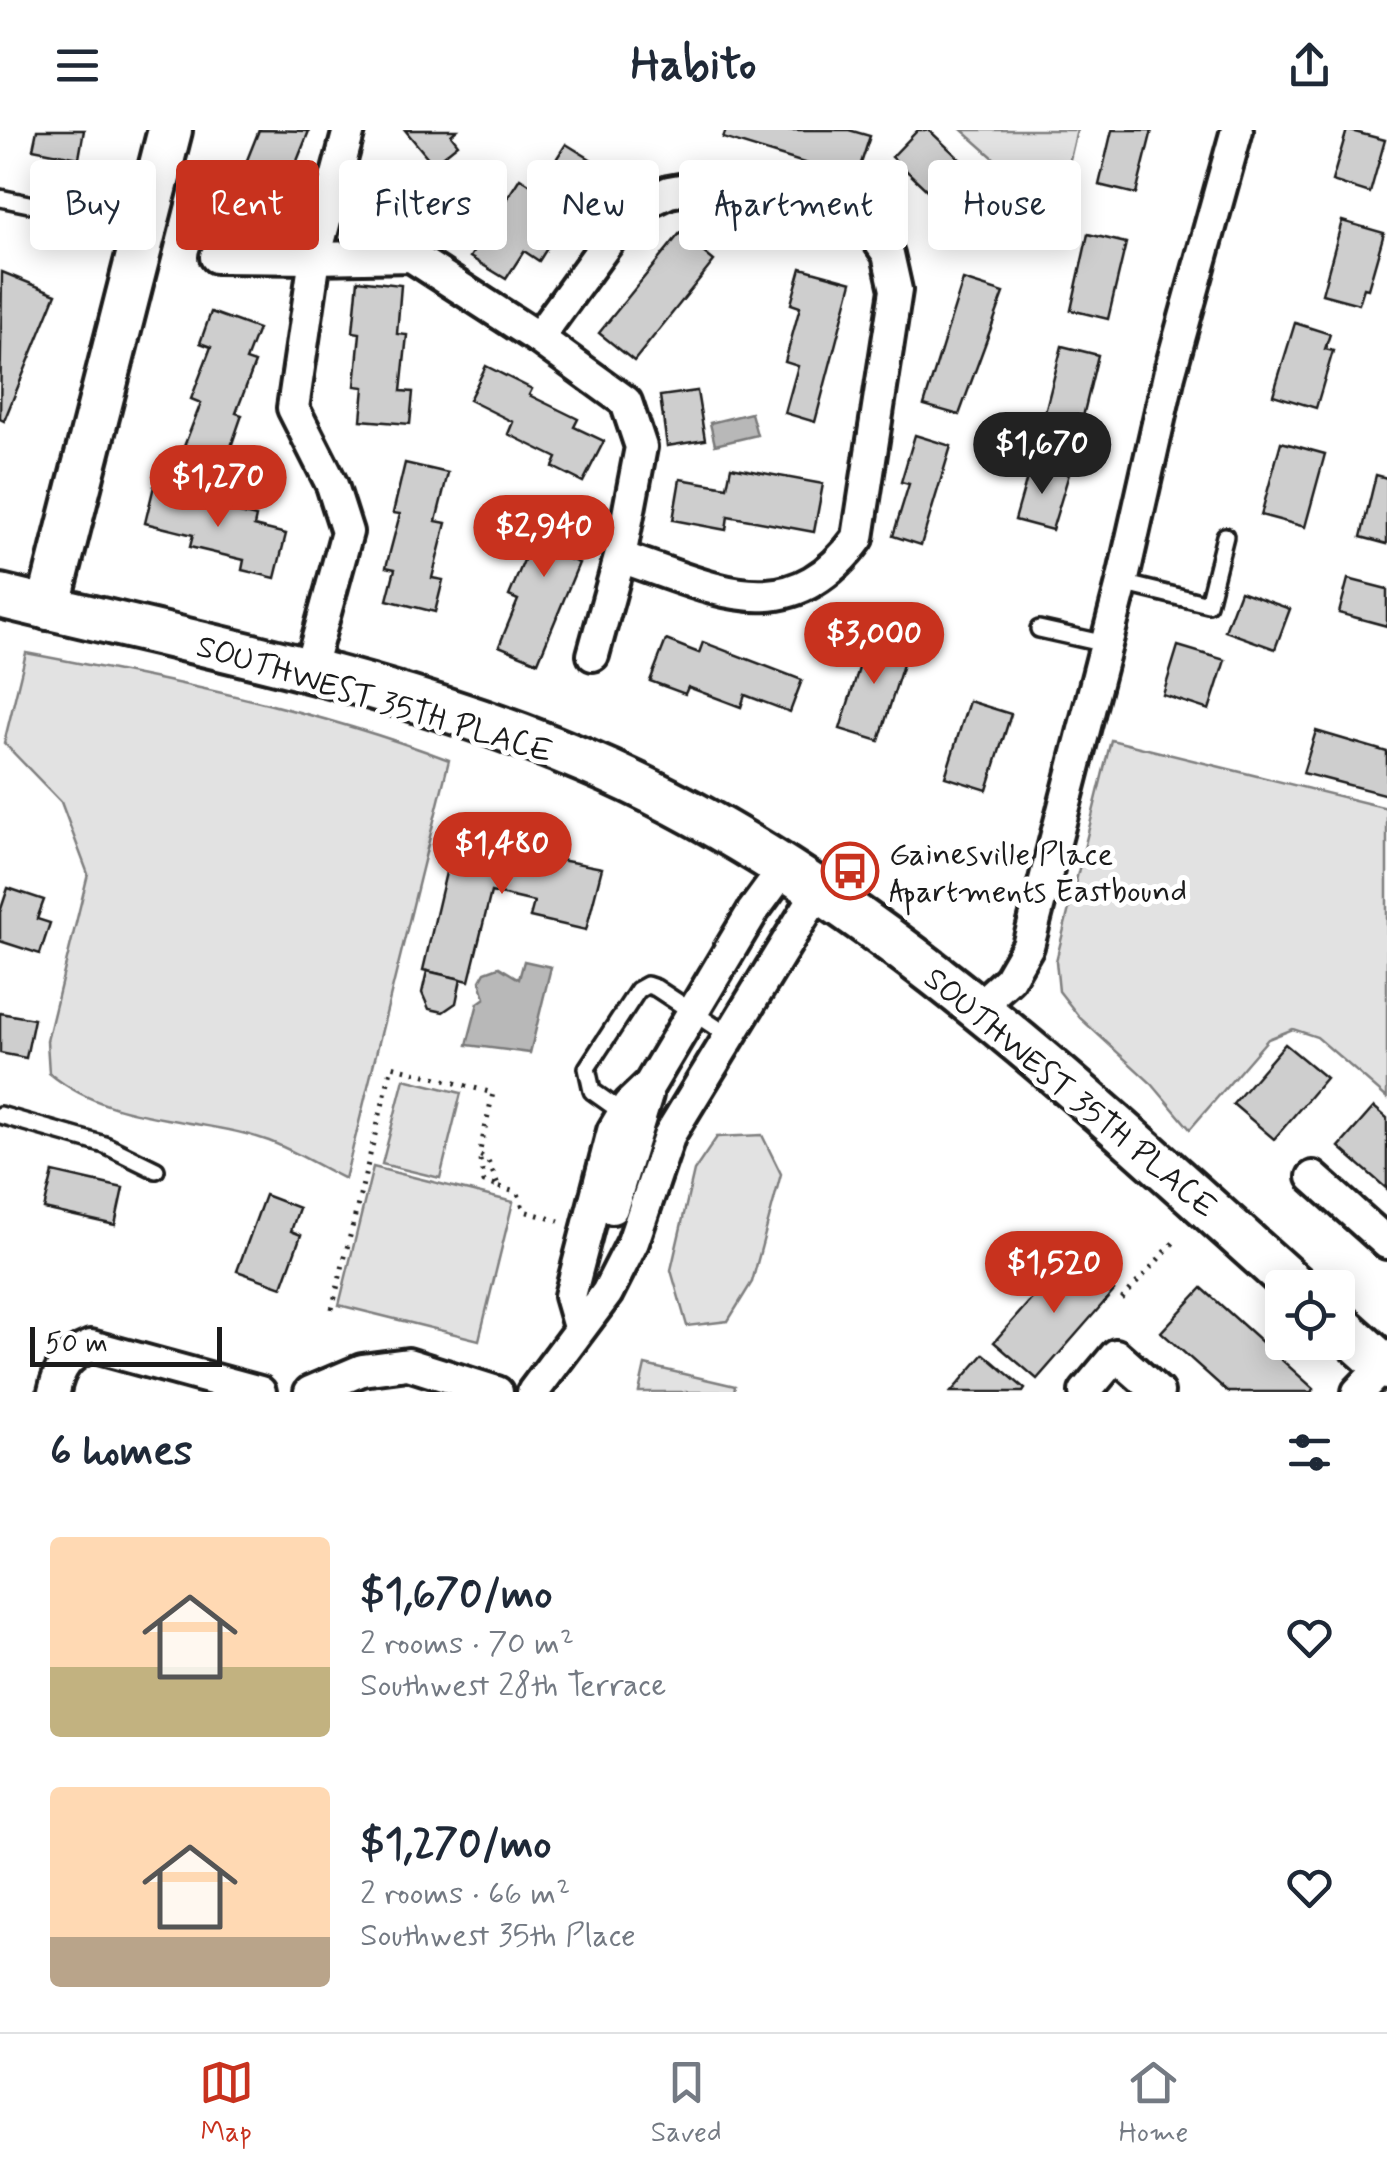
<!DOCTYPE html>
<html lang="en">
<head>
<meta charset="utf-8">
<style>
  body { margin:0; font-family:Mynerve,sans-serif; background:#f6f6f7; color:#1f2937; height:100vh; display:flex; flex-direction:column; font-size:38px; white-space:nowrap }
  * { box-sizing:border-box; margin:0 }
  p { font-size:32px; color:#747a83 }
  .icon { flex:none; width:55px; height:55px; fill:none; stroke:currentColor; stroke-width:2; stroke-linecap:round; stroke-linejoin:round }
  .map { position:relative; height:1262px; overflow:hidden }
  .drawer { display:flex; flex-direction:column; background:#fff; flex:1 }
  .drawer>* { flex:none }
  .hud { position:absolute; left:30px; top:30px; width:1328px; height:90px; display:flex; gap:20px }
  .controls { position:absolute; left:1265px; top:1140px; display:grid; gap:20px }
  .controls a { display:grid; place-items:center; width:90px; height:90px; border-radius:10px; background:#fff; box-shadow:0 5px 25px #0003; font-size:50px }
  .scale { position:absolute; left:30px; bottom:25px; width:192px; box-sizing:border-box; padding-left:10px; border:5px solid #1c1c1c; border-top:0; font-size:28px; line-height:35px; white-space:nowrap; color:#1c1c1c; -webkit-text-stroke:8px #fff; paint-order:stroke }
  .price { position:absolute; translate:-50% -85px; padding:0 22px; border-radius:35px; background:#c8321e; color:#fff; font-size:32px; line-height:65px; filter:drop-shadow(0 2px 5px #0008) }
  .price::after { content:''; position:absolute; left:50%; top:60px; width:30px; height:22px; margin-left:-15px; background:inherit; clip-path:polygon(0 0,100% 0,50% 100%) }
  .price.active { background:#222; color:#fff }
  ul { padding:0; list-style:none }
  li { display:flex; align-items:center; gap:30px; height:250px; padding:0 50px }
  li span { display:grid; place-items:center; flex:none; width:280px; height:200px; border-radius:10px; color:#555 }
  li>.icon { margin-inline-start:auto }
  span .icon { width:120px; height:120px; fill:#fffc; stroke-width:1 }
  li b { font-size:42px }
  h2 { display:flex; justify-content:space-between; align-items:center; height:120px; padding:0 50px; font-size:42px }
  .pill { padding:0 35px; border-radius:10px; background:#fff; box-shadow:0 5px 25px #0003; font-size:35px; line-height:90px }
  .pill.active { background:#c8321e; color:#fff }
  header { display:flex; justify-content:space-between; align-items:center; height:130px; padding:0 50px; background:#fff; font-size:45px; font-weight:700 }
  .tabs { display:flex; justify-content:space-around; align-items:center; height:140px; border-top:2px solid #e0e1e3; background:#fff; font-size:28px; color:#747a83 }
  .tabs a { display:grid; justify-items:center; gap:5px }
  .tabs .active { color:#c8321e }
  .map>svg:first-child { display:block }
</style>
</head>
<body>
<header><svg class="icon" aria-label="menu" viewBox="0 0 24 24"><path d="M4 6h16M4 12h16M4 18h16"/></svg>Habito<svg class="icon" aria-label="share" viewBox="0 0 24 24"><path d="M12 15V3M7 8l5-5 5 5M5 13v7h14v-7"/></svg></header>
<div class="map">
<svg width="1387" height="1262" viewBox="0 0 1387 1262">
  <rect width="100%" height="100%" fill="#fff"/>
  <filter id="ink" filterUnits="userSpaceOnUse"><feTurbulence type="fractalNoise" baseFrequency=".01" numOctaves="2"/><feDisplacementMap in="SourceGraphic" scale="20" xChannelSelector="R" yChannelSelector="G"/><feConvolveMatrix kernelMatrix="1 2 1 2 8 2 1 2 1" color-interpolation-filters="sRGB"/></filter>
  <g filter="url(#ink)">
    <!-- green -->
    <g fill="#e2e2e2" stroke="#7f7f7f" stroke-width="2.5">
      <path d="M962,0H1077L1057,84Z"/>
      <path d="M26,523C169,550 312,578 449,630L345,1049C320,1037 295,1021 269,1011C195,985 113,996 49,943L47,911L88,744L61,672L4,613Z"/>
      <path d="M1111,610L1387,678V968L1317,907L1293,899L1268,909L1190,999L1152,954L1080,888L1059,861L1056,831Z"/>
      <path d="M404,949L461,963L440,1048L382,1034Z"/>
      <path d="M762,1005L781,1044L752,1152L728,1191L687,1196L671,1140L694,1041L717,1007Z"/>
      <path d="M373,1037L513,1072L479,1210L339,1175Z"/>
      <path d="M645,1235L735,1256L734,1262H639Z"/>
    </g>
    <!-- water -->
    <g fill="#b8b8b8" stroke="#7a7a7a" stroke-width="2.5">
      <path d="M751,283L757,305L715,315L710,293Z"/>
      <path d="M524,831L551,837L530,923L467,915L478,873L485,868L480,851L485,842L499,837L519,849Z"/>
    </g>
    <!-- building -->
    <g fill="#cecece" stroke="#1c1c1c" stroke-width="2.5">
      <path d="M37,0H84L79,28L33,19Z"/>
      <path d="M259,0L309,1L289,51L296,53L276,101L235,85L254,39L245,35Z"/>
      <path d="M405,0H457L451,5L458,14L433,34Z"/>
      <path d="M726,0H849L870,6L856,49L723,8Z"/>
      <path d="M918,0H929L1001,68L970,101L892,27Z"/>
      <path d="M1112,0H1152L1136,64L1099,55Z"/>
      <path d="M1347,0L1385,10L1370,63L1332,51Z"/>
      <path d="M566,14L600,35L539,131L524,121L506,149L470,127L520,48L537,59Z"/>
      <path d="M1342,91L1384,103L1368,159L1364,158L1359,174L1322,164Z"/>
      <path d="M680,103L714,131L634,231L599,203Z"/>
      <path d="M1088,104L1126,113L1108,189L1071,180Z"/>
      <path d="M801,138L852,152L815,292L785,283L798,236L785,232L800,177L791,174Z"/>
      <path d="M2,142L56,164L4,291L0,289Z"/>
      <path d="M358,150L401,155L397,204L407,205L401,261L413,262L410,294L361,290L364,257L355,256L360,203L353,202Z"/>
      <path d="M963,150L1004,163L959,285L924,275Z"/>
      <path d="M211,182L258,199L246,230L255,233L236,283L242,285L225,334L183,319L201,273L191,269L211,217L200,213Z"/>
      <path d="M1295,193L1330,204L1325,219L1333,221L1316,278L1273,265Z"/>
      <path d="M1062,216L1098,225L1079,303L1042,294Z"/>
      <path d="M486,236L532,259L529,265L578,289L574,297L604,311L583,352L553,337L557,328L508,304L513,292L469,270Z"/>
      <path d="M697,261L705,310L667,316L660,266Z"/>
      <path d="M915,305L951,316L921,415L893,406L909,354L901,352Z"/>
      <path d="M1281,312L1325,324L1305,397L1261,385Z"/>
      <path d="M405,333L448,343L436,391L446,393L432,448L443,450L435,482L387,470L395,439L386,437L400,384L393,383Z"/>
      <path d="M1031,334L1069,344L1052,400L1015,390Z"/>
      <path d="M731,337L823,354L814,402L728,386L726,400L673,390L680,349L727,357Z"/>
      <path d="M1376,345L1387,348V414L1361,407Z"/>
      <path d="M154,356L205,368L203,374L256,387L254,396L286,404L275,448L242,440L244,430L190,417L193,405L145,393Z"/>
      <path d="M550,368L588,384L569,429L579,433L538,532L499,516L518,470L509,466Z"/>
      <path d="M1348,449L1387,459V496L1339,483Z"/>
      <path d="M1240,461L1290,479L1275,519L1225,501Z"/>
      <path d="M870,503L909,515L879,611L840,599Z"/>
      <path d="M666,510L699,523L703,512L802,550L790,582L745,565L741,577L688,557L685,564L650,551Z"/>
      <path d="M1178,516L1225,530L1209,580L1163,565Z"/>
      <path d="M969,571L1011,584L987,660L945,647Z"/>
      <path d="M1316,601L1387,622V665L1303,643Z"/>
      <path d="M456,700L506,712L504,719L602,738L586,800L530,787L534,772L491,762L469,851L423,840Z"/>
      <path d="M8,758L44,770L37,789L50,793L40,824L0,811V782Z"/>
      <path d="M427,841L461,849L456,873L443,882L429,879L422,863Z"/>
      <path d="M0,883L34,889L26,928L0,923Z"/>
      <path d="M1285,914L1326,948L1274,1009L1233,974Z"/>
      <path d="M1374,977L1387,988V1059L1339,1017Z"/>
      <path d="M53,1042L123,1058L115,1095L44,1079Z"/>
      <path d="M265,1065L299,1078L291,1101L301,1105L282,1157L237,1141Z"/>
      <path d="M1071,1124L1114,1161L1037,1249L994,1212Z"/>
      <path d="M1202,1158L1314,1259L1311,1262H1228L1161,1202Z"/>
      <path d="M984,1224L1025,1259L1023,1262H951Z"/>
    </g>
    <g fill="none" stroke-linecap="round" stroke-linejoin="round">
      <!-- lane casing -->
      <g stroke="#1c1c1c" stroke-width="22">
        <g id="lane">
          <path d="M0,68L77,84"/>
          <path d="M1122,453L1208,474L1225,406"/>
          <path d="M1039,499L1106,514"/>
          <path d="M0,985L105,1015L156,1040"/>
          <path d="M626,985L592,961L587,938L638,860L647,855L656,858L729,906"/>
        </g>
      </g>
      <!-- street casing -->
      <g stroke="#1c1c1c" stroke-width="38">
        <g id="street">
          <path d="M216,127L315,128L349,0"/>
          <path d="M538,208L631,80L669,62L714,54L827,77L867,94L888,124L896,160L858,408C788,504 713,457 620,427"/>
          <path d="M309,541L347,402L332,355L293,278L315,128L411,126L538,208L626,272L641,317L620,427L593,525"/>
          <path d="M977,878L1009,849L1028,816L1122,453L1169,245L1237,0"/>
          <path d="M1313,1047L1387,1113"/>
          <path d="M612,1078L647,965"/>
          <path d="M579,1197L570,1166L613,1001L629,974L650,954L753,781L783,740"/>
          <path d="M54,1262C59,1237 68,1225 91,1216L260,1262"/>
          <path d="M310,1262L362,1240L408,1234L497,1262"/>
          <path d="M533,1262L607,1163L633,1112L670,1004L819,760"/>
          <path d="M1085,1262L1116,1225L1158,1262"/>
          <path d="M1358,1262L1387,1232"/>
        </g>
      </g>
      <!-- secondary casing -->
      <g stroke="#1c1c1c" stroke-width="50">
        <g id="secondary">
          <path d="M0,466C204,516 417,555 610,642C868,759 1087,970 1297,1158"/>
          <path d="M48,478L170,0"/>
          <path d="M1338,1194L1387,1238"/>
        </g>
      </g>
      <!-- path -->
      <g stroke="#1c1c1c" stroke-width="5" stroke-dasharray="2.5 8" stroke-linecap="butt">
        <path d="M499,1057L518,1063L524,1081L559,1091"/>
        <path d="M1122,1169L1174,1112"/>
        <path d="M332,1179L392,936L493,963L479,1025L487,1029L499,1057L484,1052L479,1025"/>
      </g>
      <!-- lane -->
      <use href="#lane" stroke="#fff" stroke-width="15"/>
      <!-- street -->
      <use href="#street" stroke="#fff" stroke-width="30"/>
      <!-- secondary -->
      <use href="#secondary" stroke="#fff" stroke-width="42"/>
    </g>
  </g>
  <!-- icons -->
  <defs>
    <g id="bus-ring" transform="scale(2.875)"><circle r="9.5" fill="#fff" stroke="#c8321e" stroke-width="1.5"/><path d="M-5-6H5V4H4V6H2V4H-2V6H-4V4H-5ZM-3.5-4V0h7V-4ZM-3.5 1.2v1.5H-2V1.2ZM2 1.2v1.5H3.5V1.2Z" fill="#c8321e"/></g>
  </defs>
  <g fill-rule="evenodd">
    <use href="#bus-ring" x="850" y="741"/>
  </g>
  <g text-anchor="middle" stroke-width="10" stroke-linejoin="round" paint-order="stroke">
    <!-- street labels -->
    <g font-size="32" fill="#1c1c1c" stroke="#fff">
      <text transform="translate(375 568) rotate(17)" y="11">SOUTHWEST 35TH PLACE</text>
      <text transform="translate(1071 962) rotate(40)" y="11">SOUTHWEST 35TH PLACE</text>
    </g>
    <!-- poi labels -->
    <g font-size="32" fill="#1c1c1c" stroke="#fff" text-anchor="start">
      <text x="889" y="734">Gainesville Place<tspan x="889" dy="37">Apartments Eastbound</tspan></text>
    </g>
  </g>
</svg>
<div class="controls">
<a><svg class="icon" aria-label="locate" viewBox="0 0 24 24"><circle cx="12" cy="12" r="6"/><path d="M12 2v4M12 18v4M2 12h4M18 12h4"/></svg></a>
</div>
<div class="scale">50 m</div>
<b class="price active" style="left:1042px;top:367px">$1,670</b>
<b class="price" style="left:218px;top:400px">$1,270</b>
<b class="price" style="left:544px;top:450px">$2,940</b>
<b class="price" style="left:874px;top:557px">$3,000</b>
<b class="price" style="left:502px;top:767px">$1,480</b>
<b class="price" style="left:1054px;top:1186px">$1,520</b>
<div class="hud">
<a class="pill">Buy</a>
<a class="pill active">Rent</a>
<a class="pill">Filters</a>
<a class="pill">New</a>
<a class="pill">Apartment</a>
<a class="pill">House</a>
</div>
</div>
<section class="drawer">
<h2>6 homes<svg class="icon" aria-label="filters" viewBox="0 0 24 24"><path d="M4 7h16M4 17h16"/><circle cx="9" cy="7" r="2"/><circle cx="15" cy="17" r="2"/></svg></h2>
<ul>
<li><span style="background:linear-gradient(#ffd9b3 65%,#c2b280 0)"><svg class="icon" aria-label="home" viewBox="0 0 24 24"><path d="M3 11l9-7 9 7M6 9v11h12V9"/></svg></span><div><b>$1,670/mo</b><p>2 rooms · 70 m²</p><p>Southwest 28th Terrace</p></div><svg class="icon" aria-label="heart" viewBox="0 0 24 24"><path d="M12 20l-8-8c-3-5 5-10 8-4 3-6 11-1 8 4z"/></svg></li>
<li><span style="background:linear-gradient(#ffd9b3 75%,#b9a48a 0)"><svg class="icon" aria-label="home" viewBox="0 0 24 24"><path d="M3 11l9-7 9 7M6 9v11h12V9"/></svg></span><div><b>$1,270/mo</b><p>2 rooms · 66 m²</p><p>Southwest 35th Place</p></div><svg class="icon" aria-label="heart" viewBox="0 0 24 24"><path d="M12 20l-8-8c-3-5 5-10 8-4 3-6 11-1 8 4z"/></svg></li>
</ul>
</section>
<nav class="tabs">
<a class="active"><svg class="icon" aria-label="map" viewBox="0 0 24 24"><path d="M3 6l6-2 6 2 6-2v14l-6 2-6-2-6 2zM9 4v14M15 6v14"/></svg>Map</a>
<a><svg class="icon" aria-label="saved" viewBox="0 0 24 24"><path d="M7 4h10v16l-5-4-5 4z"/></svg>Saved</a>
<a><svg class="icon" aria-label="home" viewBox="0 0 24 24"><path d="M3 11l9-7 9 7M6 9v11h12V9"/></svg>Home</a>
</nav>
</body>
</html>
